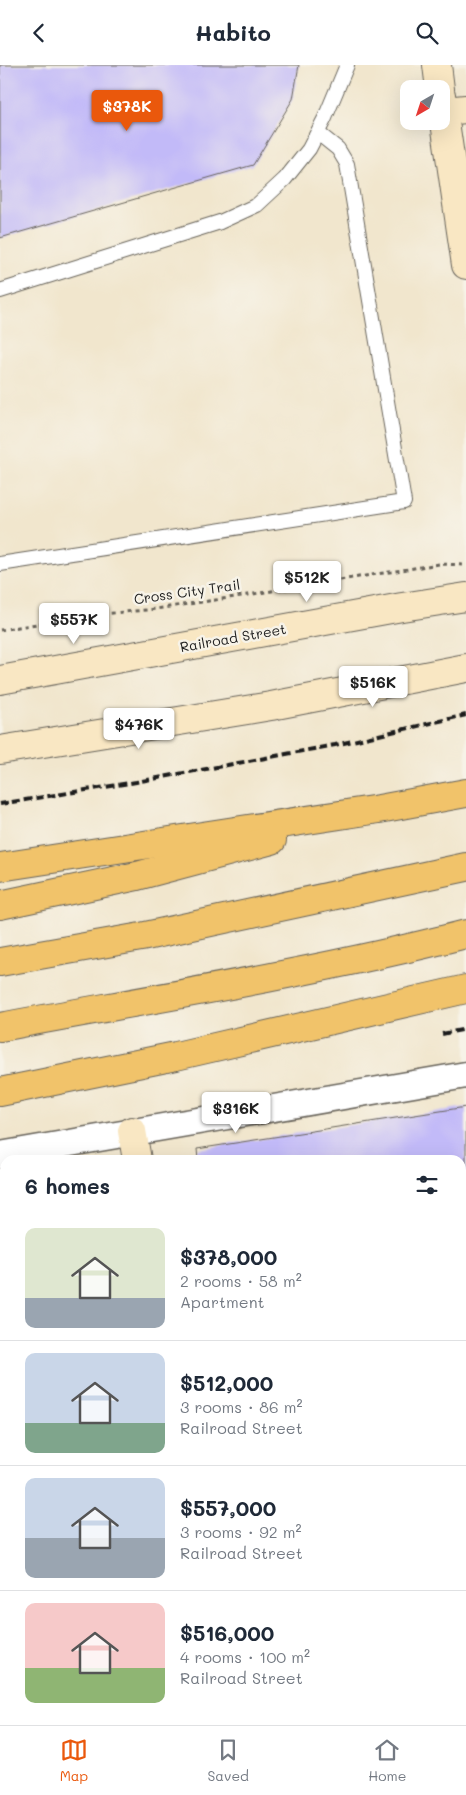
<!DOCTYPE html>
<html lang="en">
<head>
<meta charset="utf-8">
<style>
  body { margin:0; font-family:Mali,sans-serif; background:#f6f6f7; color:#1f2937; height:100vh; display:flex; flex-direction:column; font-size:19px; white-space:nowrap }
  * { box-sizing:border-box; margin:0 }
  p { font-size:16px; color:#747a83 }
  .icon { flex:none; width:28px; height:28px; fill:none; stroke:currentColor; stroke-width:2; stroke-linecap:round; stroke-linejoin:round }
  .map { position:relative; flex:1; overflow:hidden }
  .sheet { position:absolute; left:0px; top:1090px; width:466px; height:570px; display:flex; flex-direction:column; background:#fff; border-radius:15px 15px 0 0; box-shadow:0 5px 20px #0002 }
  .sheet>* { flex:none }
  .needle { width:32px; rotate:219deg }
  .buttons { position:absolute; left:400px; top:15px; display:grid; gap:10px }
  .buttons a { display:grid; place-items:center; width:50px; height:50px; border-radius:10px; background:#fff; box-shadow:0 5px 20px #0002; font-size:25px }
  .price { position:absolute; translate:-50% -42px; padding:0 11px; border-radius:5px; background:#fff; color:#222; font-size:16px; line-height:32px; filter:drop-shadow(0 1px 2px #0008) }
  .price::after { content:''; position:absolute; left:50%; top:30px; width:15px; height:11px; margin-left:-8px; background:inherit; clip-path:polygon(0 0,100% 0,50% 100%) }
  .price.active { background:#ea580c; color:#fff }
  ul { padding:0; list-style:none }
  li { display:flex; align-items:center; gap:15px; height:125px; padding:0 25px }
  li+li { border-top:1px solid #e0e1e3 }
  li span { display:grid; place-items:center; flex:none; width:140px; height:100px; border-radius:10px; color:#555 }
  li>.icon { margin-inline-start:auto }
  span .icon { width:60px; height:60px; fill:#fffc; stroke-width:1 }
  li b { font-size:21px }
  h2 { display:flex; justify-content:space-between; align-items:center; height:60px; padding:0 25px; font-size:21px }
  header { display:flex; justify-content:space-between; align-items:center; height:65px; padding:0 25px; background:#fff; font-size:22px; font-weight:700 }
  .dock { display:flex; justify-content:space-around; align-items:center; height:70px; border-top:1px solid #e0e1e3; background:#fff; font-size:14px; color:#747a83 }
  .dock a { display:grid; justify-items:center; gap:2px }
  .dock .active { color:#ea580c }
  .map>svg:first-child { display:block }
</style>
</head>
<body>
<header><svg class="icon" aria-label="back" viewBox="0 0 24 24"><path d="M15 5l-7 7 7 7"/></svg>Habito<svg class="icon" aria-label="search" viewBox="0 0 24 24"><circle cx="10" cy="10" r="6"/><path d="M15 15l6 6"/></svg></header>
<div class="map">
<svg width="466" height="1660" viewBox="0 0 466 1660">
  <rect width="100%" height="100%" fill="#f7f3e8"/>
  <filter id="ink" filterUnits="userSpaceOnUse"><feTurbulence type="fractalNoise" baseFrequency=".02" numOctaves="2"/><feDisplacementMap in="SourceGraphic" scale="10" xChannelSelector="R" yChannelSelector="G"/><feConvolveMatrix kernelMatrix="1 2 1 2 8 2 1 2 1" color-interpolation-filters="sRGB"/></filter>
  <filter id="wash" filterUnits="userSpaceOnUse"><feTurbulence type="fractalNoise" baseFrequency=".0096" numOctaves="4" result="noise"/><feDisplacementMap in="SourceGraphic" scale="20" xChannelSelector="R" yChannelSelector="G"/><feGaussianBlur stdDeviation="1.12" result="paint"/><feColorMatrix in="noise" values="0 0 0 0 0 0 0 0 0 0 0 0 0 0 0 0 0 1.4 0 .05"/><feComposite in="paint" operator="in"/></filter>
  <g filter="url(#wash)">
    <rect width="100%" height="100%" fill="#f1e6cd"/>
    <g id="blocks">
      <!-- building -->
      <g fill="#c2baf8">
        <path d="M0,0H299L293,34L253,100L0,173Z"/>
        <path d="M466,1042V1251L461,1252V1095H198L197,1084Z"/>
        <rect x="0" y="1227" width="5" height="107"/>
        <path d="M5,1388V1544L0,1545V1389Z"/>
        <path d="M466,1400V1465L461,1466V1401Z"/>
        <path d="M466,1568V1660H268L267,1655H461V1569Z"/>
        <path d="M5,1643V1655H165V1660H0V1644Z"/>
      </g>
    </g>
  </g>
  <g filter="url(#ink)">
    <use href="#blocks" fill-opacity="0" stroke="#67635a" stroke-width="1"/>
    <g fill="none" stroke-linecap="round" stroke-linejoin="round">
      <!-- lane casing -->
      <g stroke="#67635a" stroke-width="16">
        <g id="lane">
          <path d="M0,226L220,157L257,140L285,114L309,84L325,53L347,0"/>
          <path d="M0,499L404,437L347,99L338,84L318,68"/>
        </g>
      </g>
      <!-- street casing -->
      <g stroke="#67635a" stroke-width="29">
        <path id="street" d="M0,1090L466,1010"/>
      </g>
      <!-- secondary casing -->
      <g stroke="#67635a" stroke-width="30">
        <g id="secondary">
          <path d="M437,0L440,24"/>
          <path d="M441,30L466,200"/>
          <path d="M444,46L466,44"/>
          <path d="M0,615L402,542L466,532"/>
          <path d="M0,685L271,641L466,603"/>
          <path d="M132,1066L137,1095"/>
          <path d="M461,1290L466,1289"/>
          <path d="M0,1369L5,1368"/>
          <path d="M461,1526H466"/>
          <path d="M0,1597H5"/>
          <path d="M218,1655L219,1660"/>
        </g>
      </g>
      <!-- highway casing -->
      <g stroke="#67635a" stroke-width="30">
        <g id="highway">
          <path d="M0,802L379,744L466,728"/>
          <path d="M0,840L137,811L272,775"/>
          <path d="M0,897L141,872L466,802"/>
          <path d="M0,962C156,933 313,908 466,869"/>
          <path d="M0,1027L176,991L466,924"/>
        </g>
      </g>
      <!-- path -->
      <path stroke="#67635a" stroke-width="3" stroke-dasharray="4 4" stroke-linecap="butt" d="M0,565L92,550L156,544L235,532L439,499L466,500"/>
      <!-- lane -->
      <use href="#lane" stroke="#fff" stroke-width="14"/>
      <!-- street -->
      <use href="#street" stroke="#fff" stroke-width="26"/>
      <!-- secondary -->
      <use href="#secondary" stroke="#f9e7c3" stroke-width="28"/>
      <!-- highway -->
      <use href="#highway" stroke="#f1c36a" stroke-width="28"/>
      <!-- rail -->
      <g stroke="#1c1c1c" stroke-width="4" stroke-dasharray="8 4" stroke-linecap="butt">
        <path d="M0,739L136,717L335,680L466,650"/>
        <path d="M442,969L466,964"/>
      </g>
    </g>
  </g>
  <g text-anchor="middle" stroke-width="5" stroke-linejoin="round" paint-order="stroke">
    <!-- street labels -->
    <g font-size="14" fill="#1c1c1c" stroke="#f7f3e8">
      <text transform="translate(187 527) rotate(-8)" y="5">Cross City Trail</text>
      <text transform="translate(233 573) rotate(-10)" y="5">Railroad Street</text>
    </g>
  </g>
</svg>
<div class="buttons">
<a><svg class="needle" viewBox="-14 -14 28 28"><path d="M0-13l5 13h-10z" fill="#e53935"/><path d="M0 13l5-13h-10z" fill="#747a83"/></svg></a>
</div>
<b class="price active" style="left:127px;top:67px">$378K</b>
<b class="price" style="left:307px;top:538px">$512K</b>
<b class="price" style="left:74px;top:580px">$557K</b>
<b class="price" style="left:373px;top:643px">$516K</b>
<b class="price" style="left:139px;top:685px">$476K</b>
<b class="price" style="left:236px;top:1069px">$316K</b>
<section class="sheet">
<h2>6 homes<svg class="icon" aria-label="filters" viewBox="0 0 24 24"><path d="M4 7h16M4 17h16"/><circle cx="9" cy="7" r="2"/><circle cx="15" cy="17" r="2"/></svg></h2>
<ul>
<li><span style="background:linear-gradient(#dfe7d0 70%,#9aa5b1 0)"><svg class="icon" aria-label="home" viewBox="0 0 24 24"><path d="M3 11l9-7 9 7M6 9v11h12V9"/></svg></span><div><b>$378,000</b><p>2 rooms · 58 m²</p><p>Apartment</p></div></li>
<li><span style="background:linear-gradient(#c9d6e8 70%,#7fa58c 0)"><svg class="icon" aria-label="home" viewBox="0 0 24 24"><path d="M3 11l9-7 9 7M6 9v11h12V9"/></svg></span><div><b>$512,000</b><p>3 rooms · 86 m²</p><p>Railroad Street</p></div></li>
<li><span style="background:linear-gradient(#c9d6e8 60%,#9aa5b1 0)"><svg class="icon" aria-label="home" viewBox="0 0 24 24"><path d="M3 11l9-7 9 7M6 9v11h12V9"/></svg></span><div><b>$557,000</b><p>3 rooms · 92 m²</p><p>Railroad Street</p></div></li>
<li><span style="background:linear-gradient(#f6c9c9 65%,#8fb573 0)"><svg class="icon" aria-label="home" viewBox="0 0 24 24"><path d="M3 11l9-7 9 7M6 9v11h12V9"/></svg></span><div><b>$516,000</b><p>4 rooms · 100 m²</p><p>Railroad Street</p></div></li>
</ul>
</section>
</div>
<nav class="dock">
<a class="active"><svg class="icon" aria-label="map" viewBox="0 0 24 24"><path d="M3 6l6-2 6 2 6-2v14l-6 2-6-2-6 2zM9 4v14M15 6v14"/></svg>Map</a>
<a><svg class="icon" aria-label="saved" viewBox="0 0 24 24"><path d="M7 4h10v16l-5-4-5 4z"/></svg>Saved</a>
<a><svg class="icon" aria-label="home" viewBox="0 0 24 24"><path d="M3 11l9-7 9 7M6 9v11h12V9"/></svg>Home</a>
</nav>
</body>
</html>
